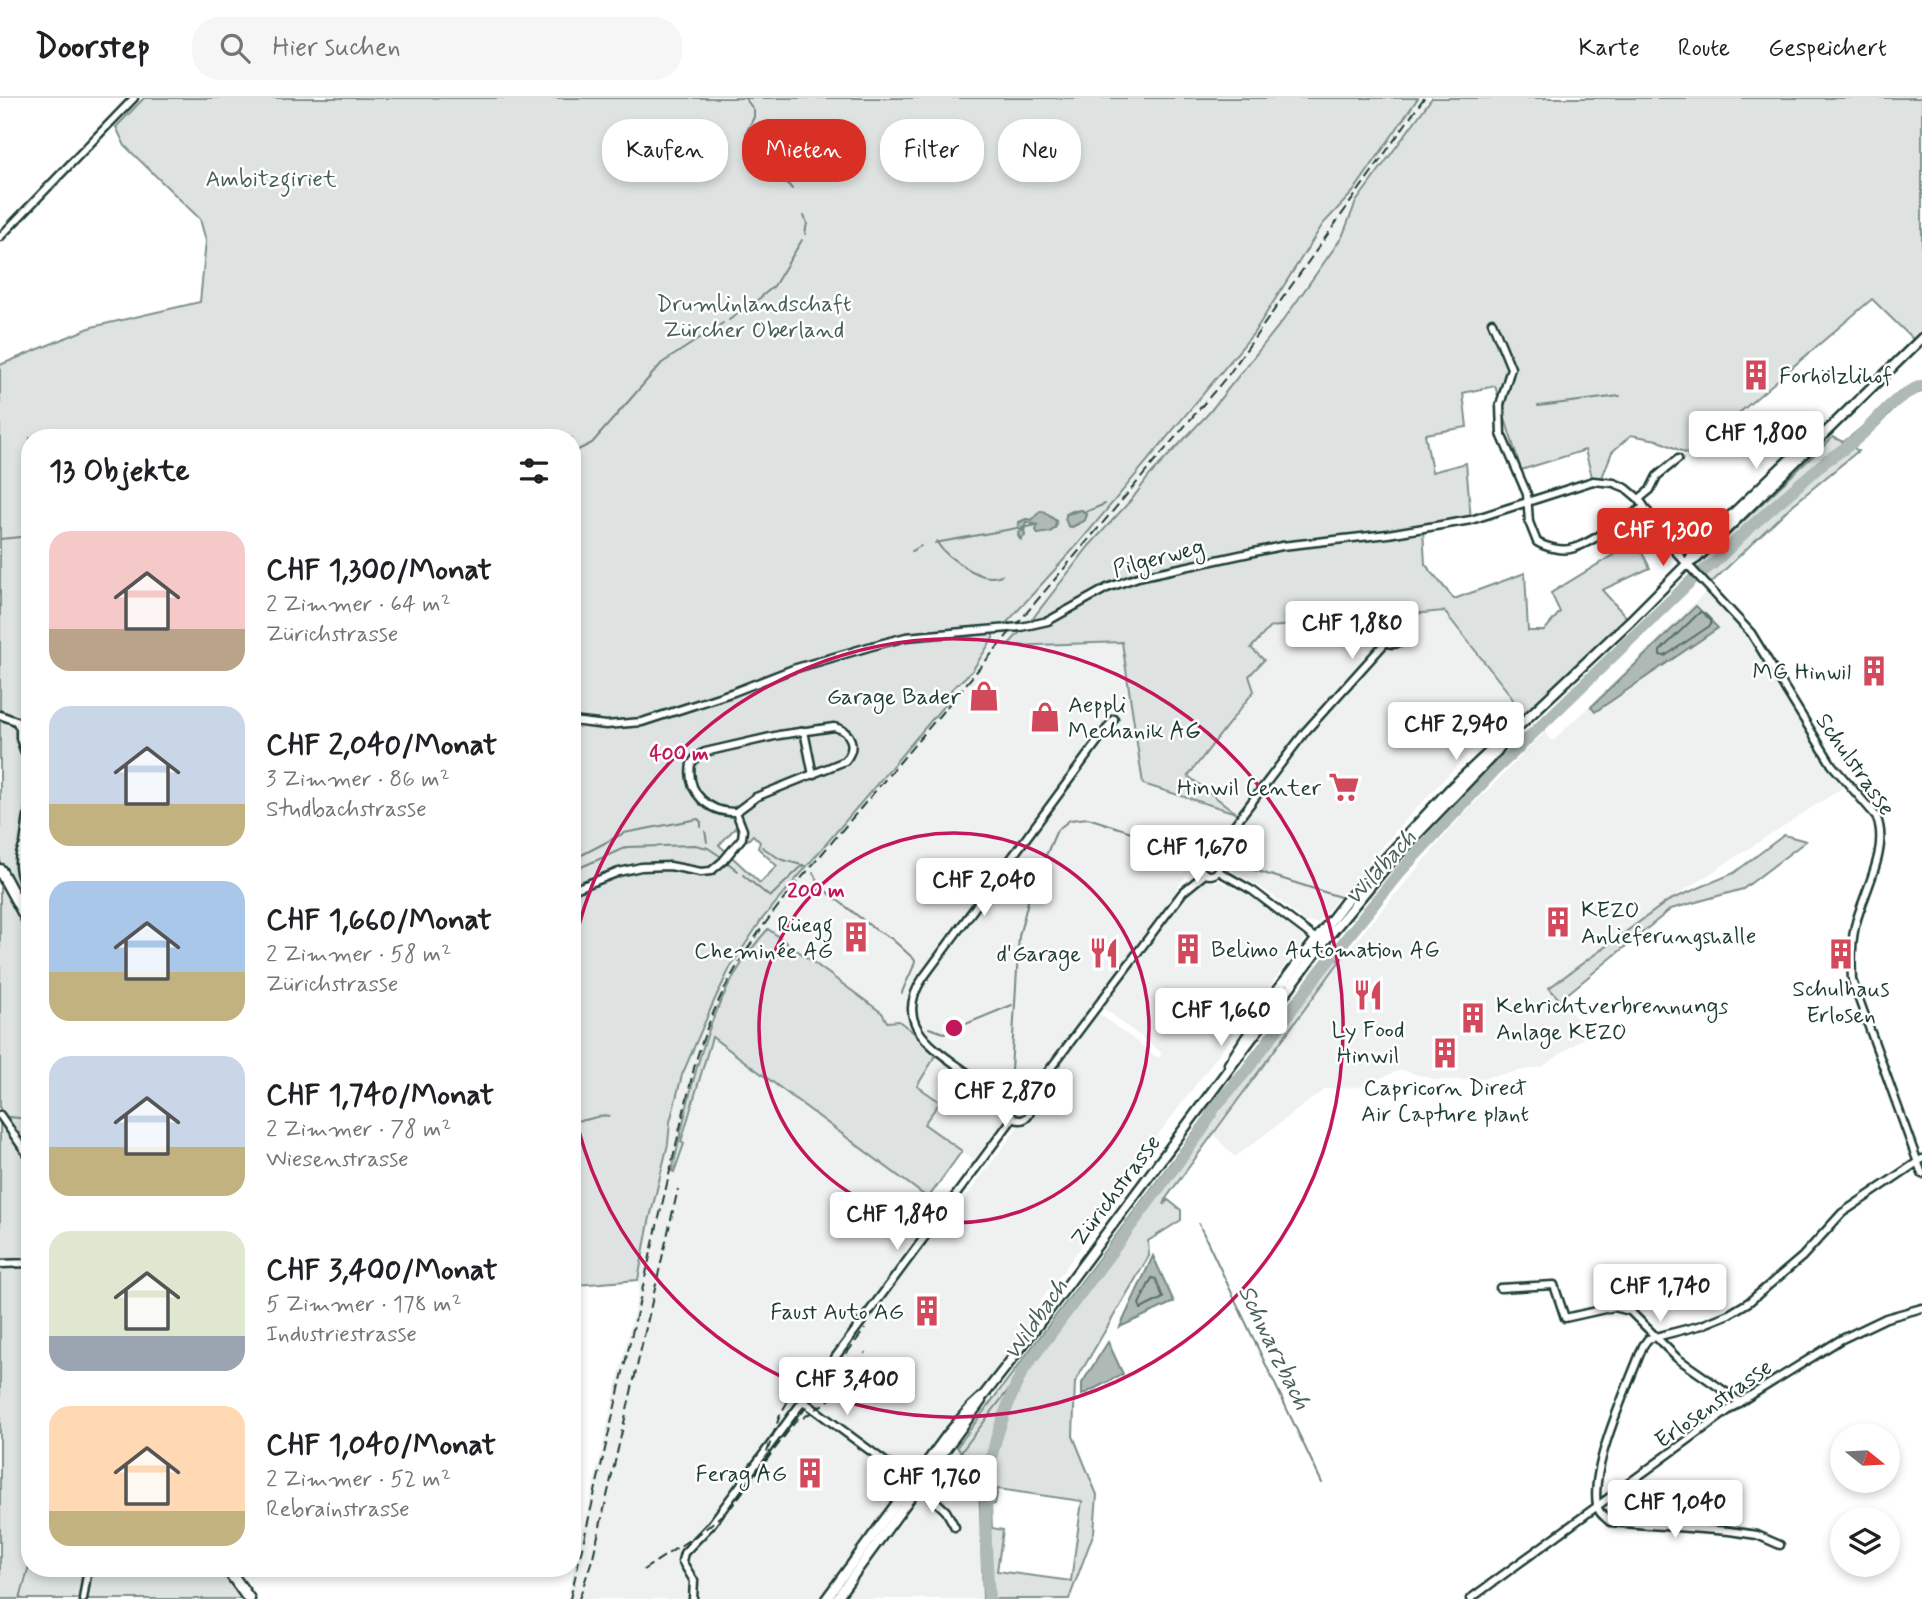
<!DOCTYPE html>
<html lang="de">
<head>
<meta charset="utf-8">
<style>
  body { margin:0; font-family:Mynerve,sans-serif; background:#f6f6f6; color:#202124; height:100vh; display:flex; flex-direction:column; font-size:26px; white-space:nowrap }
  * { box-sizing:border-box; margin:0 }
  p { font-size:23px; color:#757577 }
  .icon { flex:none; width:38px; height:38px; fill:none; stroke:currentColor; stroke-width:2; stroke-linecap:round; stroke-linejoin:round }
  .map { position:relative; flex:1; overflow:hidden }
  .drawer { position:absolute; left:21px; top:331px; width:560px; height:1148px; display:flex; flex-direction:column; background:#fff; border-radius:28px; box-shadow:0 4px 10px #0003 }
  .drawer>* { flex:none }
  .hud { position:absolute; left:602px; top:21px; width:665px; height:63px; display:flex; gap:14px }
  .needle { width:46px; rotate:108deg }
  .buttons { position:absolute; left:1830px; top:1325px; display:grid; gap:14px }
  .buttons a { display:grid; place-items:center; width:70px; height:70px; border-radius:50%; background:#fff; box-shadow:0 4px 10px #0003; font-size:35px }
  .price { position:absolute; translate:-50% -60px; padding:0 16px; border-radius:7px; background:#fff; color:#222; font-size:23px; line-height:46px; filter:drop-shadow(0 2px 4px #0008) }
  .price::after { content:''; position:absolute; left:50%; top:42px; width:21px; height:16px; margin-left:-10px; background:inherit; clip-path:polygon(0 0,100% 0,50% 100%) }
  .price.current { background:#d93025; color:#fff }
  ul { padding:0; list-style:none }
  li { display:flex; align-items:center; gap:21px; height:175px; padding:0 28px }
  li span { display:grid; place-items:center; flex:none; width:196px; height:140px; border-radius:21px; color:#555 }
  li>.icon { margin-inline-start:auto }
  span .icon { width:84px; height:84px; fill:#fffc; stroke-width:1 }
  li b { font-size:30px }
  h2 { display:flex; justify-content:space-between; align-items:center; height:84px; padding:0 28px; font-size:30px }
  .chip { padding:0 24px; border-radius:28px; background:#fff; box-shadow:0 4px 10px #0003; font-size:24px; line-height:63px }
  .chip.current { background:#d93025; color:#fff }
  header { display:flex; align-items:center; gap:42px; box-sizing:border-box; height:98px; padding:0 35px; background:#fff; border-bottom:2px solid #e0e0e0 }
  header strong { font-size:33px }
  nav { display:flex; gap:38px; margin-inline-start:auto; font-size:24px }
  .search { width:490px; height:63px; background:#f6f6f6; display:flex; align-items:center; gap:18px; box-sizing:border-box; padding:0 24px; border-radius:28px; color:#757577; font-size:26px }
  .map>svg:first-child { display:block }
</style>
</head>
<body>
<header>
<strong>Doorstep</strong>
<div class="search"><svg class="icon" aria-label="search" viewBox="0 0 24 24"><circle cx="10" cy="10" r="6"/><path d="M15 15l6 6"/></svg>Hier suchen</div>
<nav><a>Karte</a><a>Route</a><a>Gespeichert</a></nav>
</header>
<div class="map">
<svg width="1922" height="1501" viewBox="0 0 1922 1501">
  <rect width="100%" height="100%" fill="#fff"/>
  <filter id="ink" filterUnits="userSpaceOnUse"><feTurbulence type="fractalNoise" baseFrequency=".0143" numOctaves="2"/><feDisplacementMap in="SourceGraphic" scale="14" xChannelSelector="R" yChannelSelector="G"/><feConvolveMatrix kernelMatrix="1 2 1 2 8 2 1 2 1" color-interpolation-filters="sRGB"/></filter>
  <g filter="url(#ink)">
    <!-- built -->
    <g fill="#eef1f0" fill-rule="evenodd">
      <path d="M1418,0H1432L1356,103L1342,139L1285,220L1208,316L1150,377L1132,401L1089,448L1033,520L1007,548L1122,544L1143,686L1234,714L1188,678L1254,593L1249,578L1251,550L1270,529L1445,513L1508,594L1510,604L1518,615L1468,656L1407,720L1317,825L1306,824L1268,794L1227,769L1229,762L1224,760V754L1238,735L1235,732L1236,717L1208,751L1199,758L1176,792L1186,800L1196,789L1205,784L1220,783L1258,802L1305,841L1101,1113L1105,1117L1042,1201L984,1297L826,1501H567L639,1191L638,1182L649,1124L668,1046L670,1024L682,977L714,903L731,868L762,821L945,606L942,605L952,591L972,573L993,535L1001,531L1079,445L1253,236L1323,126L1353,94ZM731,885L883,918L887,924L938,954L935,962L916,988L924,1026L974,1062L1004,1022L1005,1011L999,1005L1006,995L1015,997L1021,996L1031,987L1094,903L1162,955L1158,960L1098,915L1039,993L1033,1005V1015L1030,1020L1021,1025L945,1127L933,1118L928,1100L711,939L672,1073L704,944L714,915Z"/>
      <path d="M1706,494L1742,532L1842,690L1668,803L1549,890L1588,933L1582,941L1542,969L1470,982H1436L1401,972L1359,989L1325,991L1235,1059L1214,1037L1354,845L1461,719L1545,634L1553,643Z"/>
      <path d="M957,1349L979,1381L983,1501H844Z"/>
    </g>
    <!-- green -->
    <g fill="#dee3e2" stroke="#7e908b" stroke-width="2" fill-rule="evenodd">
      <path d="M144,0H1418L1353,94L1323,126L1253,236L1079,445L1001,531L993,535V540L972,573L952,591L942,605H946L762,821L731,868L714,903L682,977L670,1024L668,1046L649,1124L638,1182L576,1187L572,1195V340H30V1470H227L249,1501H0V267L92,229L200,204L206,143L200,121L125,48L116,29ZM1082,412L1087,417L1084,423L1072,429L1068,428L1066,416L1072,413ZM1043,413L1056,423L1057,427L1053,432L1038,436L1037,427L1026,424L1022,442L1020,441L1018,438L1023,432L1018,431L1019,424L1026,421L1032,422ZM736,729L748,742L753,737L760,744L758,750L777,768L760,785L719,747Z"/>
      <path d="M1432,0H1922V240L1917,245L1872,201L1690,357L1657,342L1631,337L1612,354L1601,382L1593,383L1585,352L1521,372L1495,288L1463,295L1467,329L1425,336L1432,374L1466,365L1471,422L1423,431L1425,466L1454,501L1525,475L1528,533H1544L1560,514L1551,495L1636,443L1650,470L1602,492L1630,523L1525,621L1508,594L1444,513L1270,529L1251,550L1264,562L1249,578L1254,593L1188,678L1236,715L1143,686L1122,544L1007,548L1033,520L1089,448L1132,401L1150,377L1208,316L1285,220L1342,139L1356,104Z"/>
      <path d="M1922,283V294C1899,299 1887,321 1870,335C1865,340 1858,344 1852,348L1858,353L1789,410L1708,488L1692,471L1833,339L1843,344C1871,325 1890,297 1922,283Z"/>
      <path d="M1784,737L1806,743L1743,791L1671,811L1560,902L1549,890L1668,803L1734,775Z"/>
      <path d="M768,831L882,915L887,924L899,923L938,954L917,988L940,1004L924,1026L962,1053L928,1100L712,939L681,1044L684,1046L674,1074L672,1073C693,985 705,901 768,831Z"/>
      <path d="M1342,860L1167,1099L1164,1107L1168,1102L1181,1112V1122L1148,1143L1149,1158L1075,1284L1073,1338L1097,1397L1094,1434L1069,1501H983L979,1381L957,1349L1318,869ZM998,1391L1082,1403L1071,1483L997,1473L1003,1432L992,1430L991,1407L995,1406Z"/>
    </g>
    <!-- water -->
    <g fill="#afbab7" stroke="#758883" stroke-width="2">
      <path d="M1082,412L1087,416L1085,422L1072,429L1068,428L1065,421L1067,416Z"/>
      <path d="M1040,413L1044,414L1056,423L1055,430L1050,434L1038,436L1036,432L1038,427L1026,424L1024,430L1025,438L1020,441L1018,435L1023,432L1017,431L1019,425L1026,421L1032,422Z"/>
      <path d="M1696,508L1718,530L1595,614L1591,609Z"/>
      <path d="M1153,1158L1174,1204L1120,1229Z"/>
      <path d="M1108,1244L1123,1276L1082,1297V1285Z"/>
    </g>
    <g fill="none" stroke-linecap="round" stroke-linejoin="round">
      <!-- shore -->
      <g stroke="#596f68" stroke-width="2">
        <path d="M1700,514L1704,515L1711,522V527L1665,558L1660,557V553Z"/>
        <path d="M1152,1180L1156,1181L1163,1200L1141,1211L1139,1206Z"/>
      </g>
      <!-- stream -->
      <g stroke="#758883" stroke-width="2">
        <path d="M745,0L754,12V19L746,35L792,91"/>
        <path d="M804,118L807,125L805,136"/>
        <path d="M729,222L755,204L774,188L802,142"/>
        <path d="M1538,308L1620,298"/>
        <path d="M572,355L592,345L662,265L723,225"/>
        <path d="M1083,415L1105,406"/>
        <path d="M1022,430L1037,427"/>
        <path d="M0,441L30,438"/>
        <path d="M937,443C941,456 976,479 991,479C995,479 998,478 1002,477"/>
        <path d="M935,445L1017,430"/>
        <path d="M912,453L921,448"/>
        <path d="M705,733L707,744"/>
        <path d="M762,749L780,761L805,768"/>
        <path d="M574,761L624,735L698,721L701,724V729"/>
        <path d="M1229,764L1340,799"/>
        <path d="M728,765L738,773"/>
        <path d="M572,773L627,749L695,747L708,750L720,758"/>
        <path d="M813,775L822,790L876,832L892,841L915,862C914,872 905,884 902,895"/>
        <path d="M743,777L770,799L803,767"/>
        <path d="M929,930L944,935L1012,907"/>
        <path d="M1010,989L1019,838L1031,792L1057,732L1070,722L1088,720L1193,754"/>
        <path d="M9,1019L30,1021"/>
        <path d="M572,1026L579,1022C589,1024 598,1015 610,1018"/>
        <path d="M1199,1126L1322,1385"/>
        <path d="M971,1375L957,1362L958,1358L1022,1274"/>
        <path d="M20,1501L30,1464"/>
      </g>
      <!-- river -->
      <path stroke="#afbab7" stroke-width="12" d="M989,1501C987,1462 983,1421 988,1382C992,1344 1006,1309 1022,1274L1203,1031L1215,1009L1247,972L1318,876L1398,776L1494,673L1693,481L1714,465L1748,431L1827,362C1839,355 1861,339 1870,328C1885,312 1900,295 1922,288"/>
      <!-- minor casing -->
      <g stroke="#1f3d34" stroke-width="11">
        <g id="minor">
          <path d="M0,139L134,0"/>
          <path d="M1492,224L1511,270L1500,307L1501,336L1527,396L1529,424L1537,444C1545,449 1561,453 1570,451C1588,448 1627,419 1644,409"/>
          <path d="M1639,401L1650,392L1657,378L1678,361"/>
          <circle cx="1393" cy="537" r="9"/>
          <path d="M1021,529L1048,523L1107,490L1138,479L1282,448L1388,436L1471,422L1593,383L1614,385L1626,390L1639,401L1675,453L1751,535L1832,667L1876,718C1891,750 1863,795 1855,828C1851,846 1851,863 1852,882L1922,1076"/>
          <path d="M0,617L16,623L30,624"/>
          <path d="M16,623L20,630V640L30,670"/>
          <path d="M572,623L606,627L642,624L734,594L793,571L872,548L906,539L1009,530"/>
          <path d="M834,629C852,633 857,649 845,663L756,699L736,714C709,715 686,695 691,666L697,658L705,654L779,637Z"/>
          <path d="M804,633L813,677"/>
          <path d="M30,739C12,758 19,779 30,800"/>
          <path d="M24,746L30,704"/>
          <circle cx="1210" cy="767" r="10"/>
          <path d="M1216,759L1222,743L1305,634L1386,544"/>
          <path d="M1218,773L1253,793L1316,841"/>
          <path d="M572,792L619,774L641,769L670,768L701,774L711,773L723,763L742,740L743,732L736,714"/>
          <circle cx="1020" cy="1012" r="10"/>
          <path d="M1026,1003L1183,794L1205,776"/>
          <path d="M1011,1006C995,994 979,982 962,971C930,948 893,924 923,880L1114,621"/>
          <path d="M0,1017L30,1060"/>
          <path d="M0,1166L30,1165"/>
          <path d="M1500,1190L1554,1187L1565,1220L1614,1209L1630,1213L1677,1260L1740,1304"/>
          <path d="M803,1303L926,1394L946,1413L955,1429"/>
          <path d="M1780,1447L1757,1437L1729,1433L1610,1424C1605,1419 1598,1415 1597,1407C1590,1368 1628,1288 1643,1248L1648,1241L1702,1227L1729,1216L1749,1204L1802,1159L1842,1115L1922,1061"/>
          <path d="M83,1501L88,1470"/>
          <path d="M693,1501L694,1483L682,1463L684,1455L710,1428L1013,1020"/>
          <path d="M1470,1501L1740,1304L1840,1242L1886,1220L1922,1210"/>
        </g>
      </g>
      <!-- major casing -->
      <g stroke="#1f3d34" stroke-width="13">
        <g id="major">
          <path d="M1687,466L1697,460L1922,240"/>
          <path d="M1229,966L1275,895L1345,804L1450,691L1502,642"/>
          <path d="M826,1501L947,1337L971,1309L984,1297L1019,1252L1322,846L1384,771L1497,653L1508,638L1630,523L1687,466L1697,450L1789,362L1803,355"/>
          <path d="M836,1501L981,1303"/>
        </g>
      </g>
      <!-- highway casing -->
      <g stroke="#1f3d34" stroke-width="15">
        <g id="highway">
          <path d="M0,772L30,827"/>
          <path d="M227,1470L249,1501"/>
        </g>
      </g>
      <!-- minor -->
      <use href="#minor" stroke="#fff" stroke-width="6"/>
      <!-- major -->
      <use href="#major" stroke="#fff" stroke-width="8"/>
      <!-- highway -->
      <use href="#highway" stroke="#fff" stroke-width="10"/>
      <!-- rail -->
      <g stroke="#1f3d34" stroke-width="2" stroke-dasharray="10 5" stroke-linecap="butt">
        <path d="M803,1320L832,1300L866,1254"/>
        <path d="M767,1354L780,1317L797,1287"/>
        <path d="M643,1472L703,1433L732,1408L865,1231"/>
        <path d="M570,1501L694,970C713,900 747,845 793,790L1229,276L1424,0"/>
        <path d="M579,1501L593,1459L678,1091"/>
      </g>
      <!-- minor-bridge casing -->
      <g stroke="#1f3d34" stroke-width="11" stroke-linecap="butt">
        <path id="minor-bridge" d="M1009,530L1021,529"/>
      </g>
      <!-- minor-bridge -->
      <use href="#minor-bridge" stroke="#fff" stroke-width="6"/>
    </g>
  </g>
  <!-- distance rings -->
  <g fill="none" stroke="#c2185b" stroke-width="3.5">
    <circle cx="954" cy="930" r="195"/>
    <path d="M573 852A389 389 0 1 1 573 1008"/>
  </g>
  <!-- icons -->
  <defs>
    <g id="building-bare" transform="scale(2.415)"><path d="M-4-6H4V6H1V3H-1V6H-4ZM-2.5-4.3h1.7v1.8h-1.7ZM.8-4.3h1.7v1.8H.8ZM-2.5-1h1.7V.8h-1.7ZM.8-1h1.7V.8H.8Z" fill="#d1495b" stroke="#fff" stroke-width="2.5" paint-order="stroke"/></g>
    <g id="shop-bare" transform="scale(2.415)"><path d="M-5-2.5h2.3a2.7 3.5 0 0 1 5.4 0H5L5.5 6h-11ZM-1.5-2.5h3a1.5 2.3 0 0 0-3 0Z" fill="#d1495b" stroke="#fff" stroke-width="2.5" paint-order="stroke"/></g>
    <g id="supermarket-bare" transform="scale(2.415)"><path d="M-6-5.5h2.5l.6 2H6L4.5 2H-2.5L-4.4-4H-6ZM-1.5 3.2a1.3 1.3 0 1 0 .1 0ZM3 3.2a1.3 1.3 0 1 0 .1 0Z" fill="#d1495b" stroke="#fff" stroke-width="2.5" paint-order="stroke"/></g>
    <g id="restaurant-bare" transform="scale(2.415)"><path d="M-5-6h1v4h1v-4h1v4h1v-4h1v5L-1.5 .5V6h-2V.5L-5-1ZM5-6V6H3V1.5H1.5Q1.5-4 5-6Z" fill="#d1495b" stroke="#fff" stroke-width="2.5" paint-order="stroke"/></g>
  </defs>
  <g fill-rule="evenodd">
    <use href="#building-bare" x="1756" y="277"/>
    <use href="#building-bare" x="1874" y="573"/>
    <use href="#shop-bare" x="984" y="598"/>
    <use href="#shop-bare" x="1045" y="619"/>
    <use href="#supermarket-bare" x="1344" y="689"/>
    <use href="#building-bare" x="1558" y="824"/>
    <use href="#building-bare" x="856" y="839"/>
    <use href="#building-bare" x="1188" y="851"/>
    <use href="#restaurant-bare" x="1104" y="855"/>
    <use href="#building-bare" x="1841" y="856"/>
    <use href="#restaurant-bare" x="1368" y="897"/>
    <use href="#building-bare" x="1473" y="920"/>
    <use href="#building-bare" x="1445" y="955"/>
    <use href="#building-bare" x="927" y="1213"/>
    <use href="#building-bare" x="810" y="1375"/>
  </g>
  <g text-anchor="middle" stroke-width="5" stroke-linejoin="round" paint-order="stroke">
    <!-- park labels -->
    <g font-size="23" fill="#455e57" stroke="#fff">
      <text x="271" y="88">Ambitzgiriet</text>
      <text x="754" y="213">Drumlinlandschaft<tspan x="754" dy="26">Zürcher Oberland</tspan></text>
    </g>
    <!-- poi labels -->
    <g font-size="23" fill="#1f3d34" stroke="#fff" text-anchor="end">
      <text x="1779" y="285" text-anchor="start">Forhölzlihof</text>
      <text x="1851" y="581">MG Hinwil</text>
      <text x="961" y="606">Garage Bader</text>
      <text x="1068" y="614" text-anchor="start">Aeppli<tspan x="1068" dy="26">Mechanik AG</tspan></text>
      <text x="1321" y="697">Hinwil Center</text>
      <text x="1581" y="819" text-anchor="start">KEZO<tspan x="1581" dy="26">Anlieferungshalle</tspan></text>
      <text x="833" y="834">Rüegg<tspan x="833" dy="26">Cheminée AG</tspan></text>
      <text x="1211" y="859" text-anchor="start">Belimo Automation AG</text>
      <text x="1081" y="863">d'Garage</text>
      <text x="1841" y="898" text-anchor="middle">Schulhaus<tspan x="1841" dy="26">Erlosen</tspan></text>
      <text x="1496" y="915" text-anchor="start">Kehrichtverbrennungs<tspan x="1496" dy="26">Anlage KEZO</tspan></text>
      <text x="1368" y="939" text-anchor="middle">Ly Food<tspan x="1368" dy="26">Hinwil</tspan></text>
      <text x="1445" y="997" text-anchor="middle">Capricorn Direct<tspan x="1445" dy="26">Air Capture plant</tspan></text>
      <text x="904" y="1221">Faust Auto AG</text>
      <text x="787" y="1383">Ferag AG</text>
    </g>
    <!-- street labels -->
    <g font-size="23" fill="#1f3d34" stroke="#fff">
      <text transform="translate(1158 459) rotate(-15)" y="8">Pilgerweg</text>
      <text transform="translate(1856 666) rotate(55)" y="8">Schulstrasse</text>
      <text transform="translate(1115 1092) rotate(-53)" y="8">Zürichstrasse</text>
      <text transform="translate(1713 1305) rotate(-35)" y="8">Erlosenstrasse</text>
    </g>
    <!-- water labels -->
    <g font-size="24" font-style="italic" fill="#4a625b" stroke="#fff">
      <text transform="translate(1380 769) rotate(-48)" y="8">Wildbach</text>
      <text transform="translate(1035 1221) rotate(-55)" y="8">Wildbach</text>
      <text transform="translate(1275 1249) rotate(64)" y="8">Schwarzbach</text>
    </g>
  </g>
  <circle cx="954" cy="930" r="10" fill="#c2185b" stroke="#fff" stroke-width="3.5"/>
  <g font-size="21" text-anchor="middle" font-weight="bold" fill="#c2185b" stroke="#fff" stroke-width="5" stroke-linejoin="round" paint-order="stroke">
    <text x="679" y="662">400 m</text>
    <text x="816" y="799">200 m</text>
  </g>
</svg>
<div class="buttons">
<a><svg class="needle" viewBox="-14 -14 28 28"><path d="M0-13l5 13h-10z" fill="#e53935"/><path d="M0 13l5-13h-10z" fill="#757577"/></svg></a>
<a><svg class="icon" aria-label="layers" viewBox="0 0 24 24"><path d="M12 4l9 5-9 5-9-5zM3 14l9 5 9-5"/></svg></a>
</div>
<b class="price" style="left:1756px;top:373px">CHF 1,800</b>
<b class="price current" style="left:1663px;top:470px">CHF 1,300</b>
<b class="price" style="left:1352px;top:563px">CHF 1,880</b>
<b class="price" style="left:1456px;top:664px">CHF 2,940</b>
<b class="price" style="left:1197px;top:787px">CHF 1,670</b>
<b class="price" style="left:984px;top:820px">CHF 2,040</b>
<b class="price" style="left:1221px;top:950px">CHF 1,660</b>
<b class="price" style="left:1005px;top:1031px">CHF 2,870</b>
<b class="price" style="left:897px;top:1154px">CHF 1,840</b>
<b class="price" style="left:1660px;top:1226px">CHF 1,740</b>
<b class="price" style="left:847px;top:1319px">CHF 3,400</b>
<b class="price" style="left:932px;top:1417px">CHF 1,760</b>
<b class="price" style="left:1675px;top:1442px">CHF 1,040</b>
<div class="hud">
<a class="chip">Kaufen</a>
<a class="chip current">Mieten</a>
<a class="chip">Filter</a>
<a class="chip">Neu</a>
</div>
<section class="drawer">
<h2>13 Objekte<svg class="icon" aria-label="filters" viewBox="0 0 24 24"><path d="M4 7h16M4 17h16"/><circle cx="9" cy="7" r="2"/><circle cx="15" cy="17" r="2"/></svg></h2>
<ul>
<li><span style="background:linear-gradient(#f6c9c9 70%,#b9a48a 0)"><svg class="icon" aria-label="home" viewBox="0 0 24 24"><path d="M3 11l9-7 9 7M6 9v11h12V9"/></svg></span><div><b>CHF 1,300/Monat</b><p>2 Zimmer · 64 m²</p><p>Zürichstrasse</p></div></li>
<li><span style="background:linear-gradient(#c9d6e8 70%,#c2b280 0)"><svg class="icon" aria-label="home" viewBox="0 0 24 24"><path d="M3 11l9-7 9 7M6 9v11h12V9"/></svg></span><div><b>CHF 2,040/Monat</b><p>3 Zimmer · 86 m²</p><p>Studbachstrasse</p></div></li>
<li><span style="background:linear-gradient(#a9c7e8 65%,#c2b280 0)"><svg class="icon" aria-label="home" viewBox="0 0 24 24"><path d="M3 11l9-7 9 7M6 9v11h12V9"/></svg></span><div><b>CHF 1,660/Monat</b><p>2 Zimmer · 58 m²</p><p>Zürichstrasse</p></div></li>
<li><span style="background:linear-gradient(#c9d6e8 65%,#c2b280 0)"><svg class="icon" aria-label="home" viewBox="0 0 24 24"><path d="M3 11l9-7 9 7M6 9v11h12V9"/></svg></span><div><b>CHF 1,740/Monat</b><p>2 Zimmer · 78 m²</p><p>Wiesenstrasse</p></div></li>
<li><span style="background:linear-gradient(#dfe7d0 75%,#9aa5b1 0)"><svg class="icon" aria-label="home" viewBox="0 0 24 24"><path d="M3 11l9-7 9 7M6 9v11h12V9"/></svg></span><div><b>CHF 3,400/Monat</b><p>5 Zimmer · 178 m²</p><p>Industriestrasse</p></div></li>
<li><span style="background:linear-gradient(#ffd9b3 75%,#c2b280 0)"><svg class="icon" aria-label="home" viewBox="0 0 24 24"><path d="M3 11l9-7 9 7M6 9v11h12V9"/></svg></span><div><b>CHF 1,040/Monat</b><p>2 Zimmer · 52 m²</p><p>Rebrainstrasse</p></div></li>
</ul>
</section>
</div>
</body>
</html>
